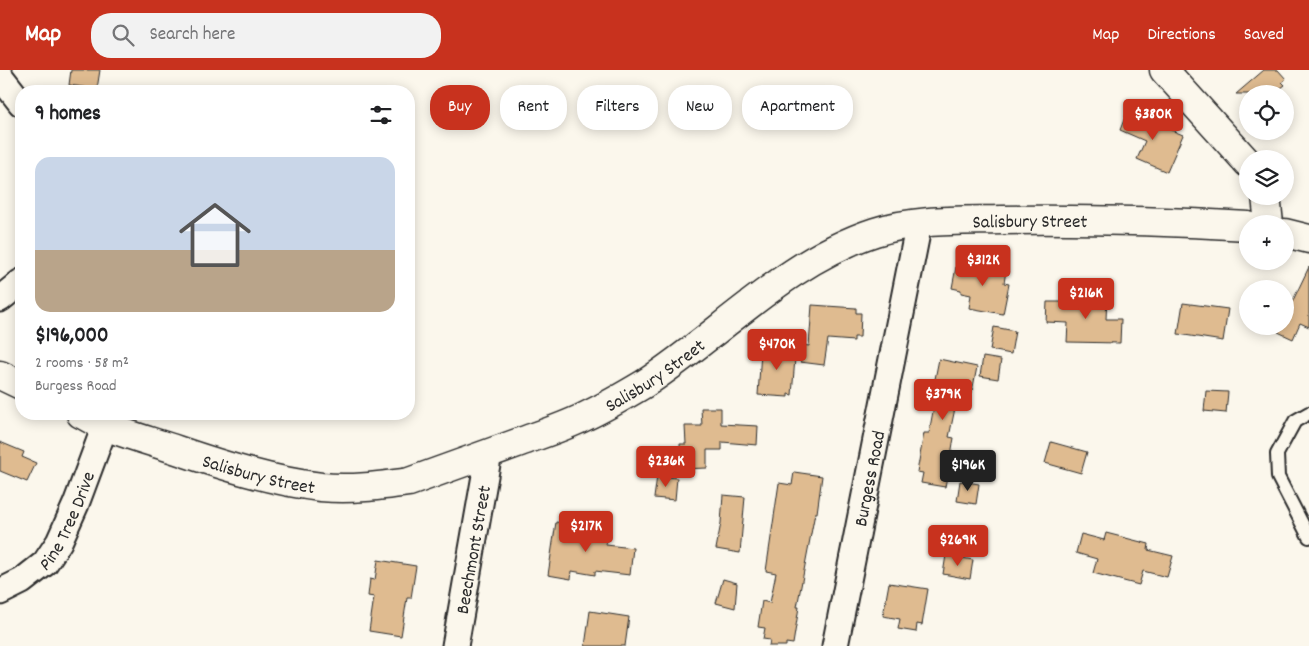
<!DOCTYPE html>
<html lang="en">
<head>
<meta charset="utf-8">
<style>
  body { margin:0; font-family:Dekko,sans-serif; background:#f2f2f2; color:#202124; height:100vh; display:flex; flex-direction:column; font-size:19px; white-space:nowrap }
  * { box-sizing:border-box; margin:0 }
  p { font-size:16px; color:#757577 }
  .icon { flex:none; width:28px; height:28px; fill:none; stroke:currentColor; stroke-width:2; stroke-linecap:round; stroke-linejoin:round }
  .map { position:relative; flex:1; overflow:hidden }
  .side { position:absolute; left:15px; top:15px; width:400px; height:335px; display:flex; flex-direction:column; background:#fff; border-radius:20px; box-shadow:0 2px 12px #0003 }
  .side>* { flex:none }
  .banner { position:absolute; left:430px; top:15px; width:475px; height:45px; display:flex; gap:10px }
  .buttons { position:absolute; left:1239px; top:15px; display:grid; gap:10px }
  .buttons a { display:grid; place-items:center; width:55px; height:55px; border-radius:50%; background:#fff; box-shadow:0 2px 12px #0003; font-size:25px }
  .price { position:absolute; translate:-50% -42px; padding:0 11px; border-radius:5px; background:#c8321e; color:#fff; font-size:16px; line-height:32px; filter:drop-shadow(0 1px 2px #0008) }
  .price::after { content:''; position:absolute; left:50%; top:30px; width:15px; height:11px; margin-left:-8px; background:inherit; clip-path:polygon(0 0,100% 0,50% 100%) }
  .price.current { background:#222; color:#fff }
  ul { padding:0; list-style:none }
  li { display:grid; align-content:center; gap:10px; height:265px; padding:0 20px }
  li+li { border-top:1px solid #e0e0e0 }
  li span { display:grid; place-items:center; height:155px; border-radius:15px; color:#555 }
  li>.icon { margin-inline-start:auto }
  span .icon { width:90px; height:90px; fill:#fffc; stroke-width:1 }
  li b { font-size:21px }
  h2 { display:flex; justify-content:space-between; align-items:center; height:60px; padding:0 20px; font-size:21px }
  .tag { padding:0 18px; border-radius:20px; background:#fff; box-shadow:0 2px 12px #0003; font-size:18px; line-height:45px }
  .tag.current { background:#c8321e; color:#fff }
  header { display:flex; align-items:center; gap:30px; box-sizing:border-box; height:70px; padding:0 25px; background:#c8321e; color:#fff }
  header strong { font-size:24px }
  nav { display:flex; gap:28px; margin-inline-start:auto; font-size:18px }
  .search { width:350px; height:45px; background:#f2f2f2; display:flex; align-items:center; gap:12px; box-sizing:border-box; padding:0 18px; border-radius:20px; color:#757577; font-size:19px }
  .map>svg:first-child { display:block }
</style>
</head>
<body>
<header>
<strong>Map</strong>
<div class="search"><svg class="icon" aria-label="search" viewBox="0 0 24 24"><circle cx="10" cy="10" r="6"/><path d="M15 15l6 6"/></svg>Search here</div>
<nav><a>Map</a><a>Directions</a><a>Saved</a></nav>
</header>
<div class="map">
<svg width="1309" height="576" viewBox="0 0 1309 576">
  <rect width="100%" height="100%" fill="#fbf7ec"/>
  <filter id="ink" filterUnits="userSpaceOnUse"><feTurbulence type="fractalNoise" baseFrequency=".02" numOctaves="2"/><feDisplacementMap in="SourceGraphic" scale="10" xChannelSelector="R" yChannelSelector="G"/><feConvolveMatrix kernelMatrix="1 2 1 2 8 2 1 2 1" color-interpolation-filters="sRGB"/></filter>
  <g filter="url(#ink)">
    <!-- building -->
    <g fill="#dfbb90" stroke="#2b2b2b">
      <path d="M71,0H100L97,19L69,15Z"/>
      <path d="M1264,0H1278L1286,9L1282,12L1285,15L1273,24H1236Z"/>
      <path d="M1127,42L1183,65L1167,102L1137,89L1145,71L1120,60Z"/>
      <path d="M966,194L1006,201L1004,213L1009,214L1003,244L969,238L971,225L961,223V220L952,218L956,197L965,198Z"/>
      <path d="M1309,197V257L1300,253L1293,269L1278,262L1281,256H1285V247Z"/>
      <path d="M1073,226L1107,227L1106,249H1121L1120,273L1067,272L1068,253L1046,252L1047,232H1073Z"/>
      <path d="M1183,233L1228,239L1223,271L1178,264Z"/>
      <path d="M812,235L856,238V243H861L860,267H854V271L828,269L824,295L800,292L802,275L809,276Z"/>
      <path d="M994,257L1015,261L1011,284L990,280Z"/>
      <path d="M765,274L796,276L792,325L788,324V327L758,325L761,282H765Z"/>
      <path d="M983,287L1001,290L998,309L980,306Z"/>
      <path d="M939,289L977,297L972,322L959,319L949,367L954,368L945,417L921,413L923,403L917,402L924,363H929L936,325L932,324Z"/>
      <path d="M1206,321L1228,322L1226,343L1204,341Z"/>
      <path d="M701,338H721V354L758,356L757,375L722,372V380H707V398L681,399L680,374H686L685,356H702Z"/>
      <path d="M0,372L24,382L22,387L36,393L27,412L0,401Z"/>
      <path d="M1051,372L1087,382L1081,403L1045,393Z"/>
      <path d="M794,402L822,406L817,443H815L797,537H799L793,574L786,573V576H769L770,570L763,569L765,558L758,557L762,531L770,533L776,503L766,501L779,413L792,415Z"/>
      <path d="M657,406L677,408L675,430L654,428Z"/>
      <path d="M960,411L979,414L976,434L957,431Z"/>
      <path d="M723,425L745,427L740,483L716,479L721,453Z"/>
      <path d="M556,452L584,456V462L607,465L606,475L633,478L630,505L595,501V505L572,501L571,509L548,505Z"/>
      <path d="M1106,463L1149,474L1148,480L1173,486L1167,507L1143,501L1139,515L1093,503L1097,489L1076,483L1081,464L1104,470Z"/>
      <path d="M946,485L973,490L970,509L943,504Z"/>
      <path d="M378,490L416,496L411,528H407L401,566L369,561L374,527L368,526L370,509L375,510Z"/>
      <path d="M723,509L737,513L735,538L716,533Z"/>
      <path d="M889,513L928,519L922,555L917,554L916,562L898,559L900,549L883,546Z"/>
      <path d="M590,541L629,547L625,576H585Z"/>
    </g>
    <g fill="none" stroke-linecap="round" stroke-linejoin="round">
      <!-- service casing -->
      <g stroke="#2b2b2b" stroke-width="16">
        <path id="service" d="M1309,343L1295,351L1277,384L1278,407L1309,467"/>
      </g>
      <!-- minor casing -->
      <g stroke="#2b2b2b" stroke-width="29">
        <g id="minor">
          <path d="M0,6L21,33"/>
          <path d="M0,229L21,212"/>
          <path id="s1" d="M0,522L22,511L45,493L59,472L76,434L105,356"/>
          <path id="s2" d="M455,576L489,383"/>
          <path id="s3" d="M835,576L919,153"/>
        </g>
      </g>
      <!-- secondary casing -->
      <g stroke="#2b2b2b" stroke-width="31">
        <g id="secondary">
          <path d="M1164,0L1248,93"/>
          <path d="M1266,126L1269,154"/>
          <path d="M1285,163L1309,169"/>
          <path d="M0,305L21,315"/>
          <path id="s4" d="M81,344C89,348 96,352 105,356C128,365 153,372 177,380C224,396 272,411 321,417C351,420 380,416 409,412C446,399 483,385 520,372C542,364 564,357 584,347C605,337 624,326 644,314C721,264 786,191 875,162C916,149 959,151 1002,150C1084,149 1166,151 1248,156"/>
        </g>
      </g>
      <!-- service -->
      <use href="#service" stroke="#fbf7ec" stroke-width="12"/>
      <!-- minor -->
      <use href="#minor" stroke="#fbf7ec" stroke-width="25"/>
      <!-- secondary -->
      <use href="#secondary" stroke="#fbf7ec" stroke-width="28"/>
    </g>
  </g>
  <g text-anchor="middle" stroke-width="4" stroke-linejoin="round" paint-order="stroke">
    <!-- street labels -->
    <g font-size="19" fill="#2b2b2b" stroke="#fbf7ec">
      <text dy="7" stroke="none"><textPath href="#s4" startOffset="1029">Salisbury Street</textPath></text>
      <text dy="7" stroke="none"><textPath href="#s4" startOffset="609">Salisbury Street</textPath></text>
      <text dy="7" stroke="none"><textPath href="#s4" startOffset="188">Salisbury Street</textPath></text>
      <text dy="7" stroke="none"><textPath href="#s3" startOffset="171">Burgess Road</textPath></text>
      <text dy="7" stroke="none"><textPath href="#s1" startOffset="102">Pine Tree Drive</textPath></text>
      <text dy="7" stroke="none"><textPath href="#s2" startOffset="98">Beechmont Street</textPath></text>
    </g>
  </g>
</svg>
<div class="buttons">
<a><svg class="icon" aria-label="locate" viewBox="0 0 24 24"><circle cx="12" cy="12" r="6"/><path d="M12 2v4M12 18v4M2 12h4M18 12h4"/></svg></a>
<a><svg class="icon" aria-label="layers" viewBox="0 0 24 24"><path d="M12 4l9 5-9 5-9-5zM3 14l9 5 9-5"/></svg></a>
<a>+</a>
<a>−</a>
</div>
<b class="price" style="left:1153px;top:71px">$380K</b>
<b class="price" style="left:983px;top:217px">$312K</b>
<b class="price" style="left:1086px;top:250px">$216K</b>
<b class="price" style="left:777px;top:301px">$470K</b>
<b class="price" style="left:943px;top:351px">$379K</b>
<b class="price" style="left:666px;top:418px">$236K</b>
<b class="price current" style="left:968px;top:422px">$196K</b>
<b class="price" style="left:586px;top:483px">$217K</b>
<b class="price" style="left:958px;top:497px">$269K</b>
<div class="banner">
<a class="tag current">Buy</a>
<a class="tag">Rent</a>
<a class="tag">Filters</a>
<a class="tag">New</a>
<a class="tag">Apartment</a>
</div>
<section class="side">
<h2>9 homes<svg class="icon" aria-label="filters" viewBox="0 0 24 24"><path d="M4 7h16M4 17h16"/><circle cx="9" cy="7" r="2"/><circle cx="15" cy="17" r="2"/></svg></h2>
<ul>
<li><span style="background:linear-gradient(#c9d6e8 60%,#b9a48a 0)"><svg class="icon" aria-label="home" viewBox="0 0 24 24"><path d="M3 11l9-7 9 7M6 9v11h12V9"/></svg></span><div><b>$196,000</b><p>2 rooms · 58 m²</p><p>Burgess Road</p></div></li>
</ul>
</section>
</div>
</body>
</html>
